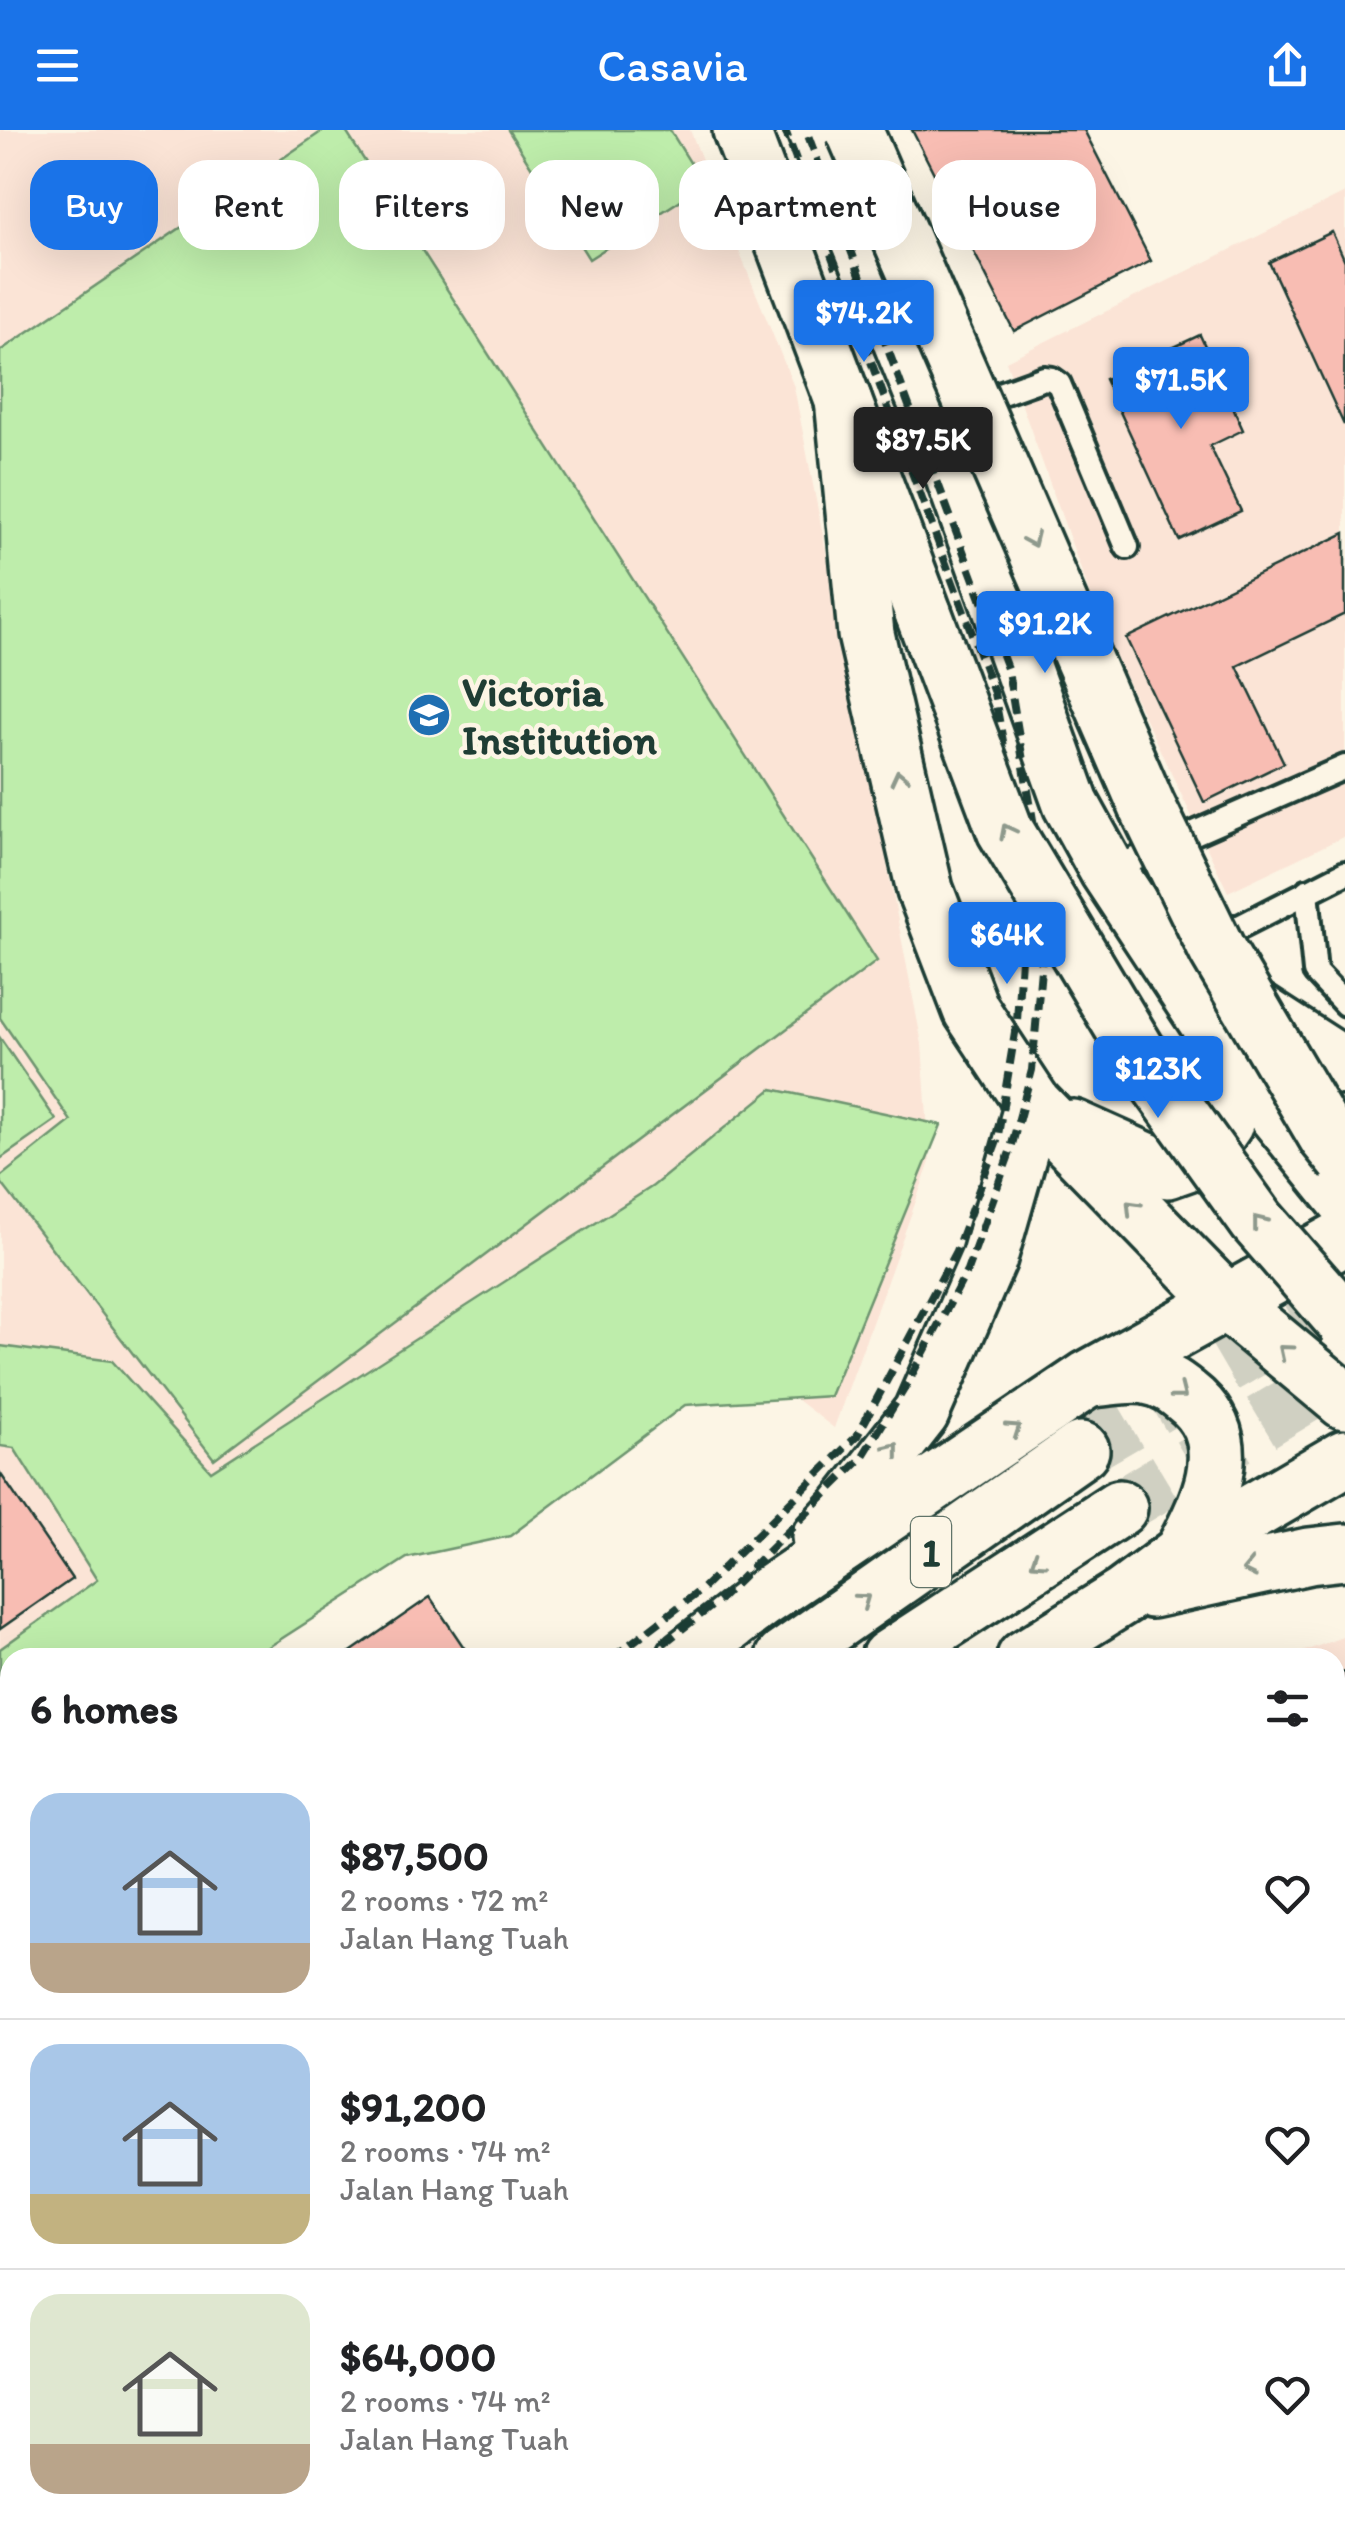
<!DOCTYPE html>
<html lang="en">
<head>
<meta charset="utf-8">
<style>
  body { margin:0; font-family:Itim,sans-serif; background:#f6f6f6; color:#202124; height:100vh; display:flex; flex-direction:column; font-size:38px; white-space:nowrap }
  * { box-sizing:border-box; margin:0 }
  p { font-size:32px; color:#757577 }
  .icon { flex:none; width:55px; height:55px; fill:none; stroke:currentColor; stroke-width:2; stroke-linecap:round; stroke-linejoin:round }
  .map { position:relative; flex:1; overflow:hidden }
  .sheet { position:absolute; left:0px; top:1518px; width:1345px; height:892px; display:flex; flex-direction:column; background:#fff; border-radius:30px 30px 0 0; box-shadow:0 10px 40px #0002 }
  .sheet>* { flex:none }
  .banner { position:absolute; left:30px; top:30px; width:1285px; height:90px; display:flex; gap:20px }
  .price { position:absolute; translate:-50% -85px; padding:0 22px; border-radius:10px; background:#1a73e8; color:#fff; font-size:32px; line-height:65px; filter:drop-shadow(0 2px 5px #0008) }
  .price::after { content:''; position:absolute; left:50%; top:60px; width:30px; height:22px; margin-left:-15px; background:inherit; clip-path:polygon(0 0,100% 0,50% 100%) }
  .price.current { background:#222; color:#fff }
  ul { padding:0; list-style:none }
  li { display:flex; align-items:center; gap:30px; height:250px; padding:0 30px }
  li+li { border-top:2px solid #e0e0e0 }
  li span { display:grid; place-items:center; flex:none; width:280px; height:200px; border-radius:30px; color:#555 }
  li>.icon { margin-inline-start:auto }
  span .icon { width:120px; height:120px; fill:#fffc; stroke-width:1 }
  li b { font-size:42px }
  h2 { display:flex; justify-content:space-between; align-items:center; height:120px; padding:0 30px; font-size:42px }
  .tag { padding:0 35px; border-radius:30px; background:#fff; box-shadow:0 10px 40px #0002; font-size:35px; line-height:90px }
  .tag.current { background:#1a73e8; color:#fff }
  header { display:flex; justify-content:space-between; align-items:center; height:130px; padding:0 30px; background:#1a73e8; color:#fff; font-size:45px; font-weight:600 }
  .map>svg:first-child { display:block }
</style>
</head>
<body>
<header><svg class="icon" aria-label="menu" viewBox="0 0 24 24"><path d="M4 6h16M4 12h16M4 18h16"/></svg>Casavia<svg class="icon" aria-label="share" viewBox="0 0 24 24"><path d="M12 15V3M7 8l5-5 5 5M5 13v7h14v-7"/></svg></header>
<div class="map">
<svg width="1345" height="2408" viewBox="0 0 1345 2408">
  <rect width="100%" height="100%" fill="#fcf5e5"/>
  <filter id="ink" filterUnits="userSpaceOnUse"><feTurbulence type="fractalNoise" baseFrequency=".01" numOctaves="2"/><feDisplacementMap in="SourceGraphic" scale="20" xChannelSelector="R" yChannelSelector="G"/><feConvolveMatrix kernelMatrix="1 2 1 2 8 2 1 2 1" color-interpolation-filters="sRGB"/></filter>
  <g filter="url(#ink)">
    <!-- built -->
    <g fill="#fbe4d6">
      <path d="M0,0H690L794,257L922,914L930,1032L834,1298L703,1199L10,1528L0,1621Z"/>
      <path d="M1345,63V706L1228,762L1103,501L1006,231Z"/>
      <path d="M1345,1506V1667L1335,1671V1528H1286Z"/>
      <path d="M10,2287V2400H177L165,2408H0V2294Z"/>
    </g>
    <!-- green -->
    <g fill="#beedab" stroke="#6e9570" stroke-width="2.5">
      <path d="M324,0H345L877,831L214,1329L0,1051V1047L71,991L0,888V221Z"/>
      <path d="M508,0H670L704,55L589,129Z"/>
      <path d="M0,908L56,990L0,1029Z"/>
      <path d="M772,959L941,995L830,1266L685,1275L510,1406L407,1428L253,1527L10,1528V1674L0,1680V1519L97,1450L14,1318L0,1316V1216L112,1231L211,1341L653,1056Z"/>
    </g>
    <!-- building -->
    <g fill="#f8bdb3" stroke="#1f3d34" stroke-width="2.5">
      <path d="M912,0H1084L1151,131L1014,201Z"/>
      <path d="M1332,102L1345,131L1344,295L1269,132Z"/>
      <path d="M1200,205L1243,300L1210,316L1241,381L1179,410L1105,249Z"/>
      <path d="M1345,403V484L1237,536L1284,633L1204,672L1126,508Z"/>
      <path d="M0,1343L72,1449L0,1499Z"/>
      <path d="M430,1467L471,1528H342Z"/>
      <path d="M1345,1542V1654L1335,1658V1545Z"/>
      <path d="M1345,1691V1860L1335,1863V1694Z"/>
      <path d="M5,1696L10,1703V1833L0,1839V1699Z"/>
      <path d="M1345,2131V2358L1335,2363V2136Z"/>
      <path d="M10,2369V2400H112L117,2408H0V2376Z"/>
      <path d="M112,2400H173L162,2408H117Z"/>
      <path d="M237,2400H341L346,2408H226Z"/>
      <path d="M872,2400H1053L1058,2408H861Z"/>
      <path d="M1118,2400H1126L1132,2408H1106Z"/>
      <path d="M1197,2400H1261L1245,2408H1201Z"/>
    </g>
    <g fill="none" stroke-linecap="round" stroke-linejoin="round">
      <!-- trunk-tunnel -->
      <g stroke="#d0d0c2" stroke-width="55" stroke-dasharray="55 28" stroke-linecap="butt">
        <path d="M1081,1320L1345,1166"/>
        <path d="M1119,1378L1345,1242"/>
      </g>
      <!-- service casing -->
      <g stroke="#1f3d34" stroke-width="30">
        <g id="service">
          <path d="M971,274L1044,248L1052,249L1059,254L1127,417"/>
          <path d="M1108,741L1345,637"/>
          <path d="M1307,761L1315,842L1345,874"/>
          <path d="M1206,797H1239L1345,743"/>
          <path d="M1335,1679L1345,1676"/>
          <path d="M0,1940L10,1933"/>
          <path d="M409,2400L414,2408"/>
          <path d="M201,2408L212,2400"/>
        </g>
      </g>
      <!-- minor casing -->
      <g stroke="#1f3d34" stroke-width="52">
        <g id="minor">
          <path d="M1335,1951L1345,1947"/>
          <path d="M570,2408L581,2400"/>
        </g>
      </g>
      <!-- secondary casing -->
      <g stroke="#1f3d34" stroke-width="62">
        <g id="secondary">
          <path d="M741,0L924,485"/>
          <path d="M815,0L933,289L1071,674L1108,741L1231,928L1345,1069"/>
          <path d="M843,269L866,504L925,760L971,880L1033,974L1225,1171L1345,1271"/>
          <path d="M1073,998L1167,1040L1201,1028L1225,993L1228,964L1211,912"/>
        </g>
      </g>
      <!-- trunk casing -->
      <g stroke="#1f3d34" stroke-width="62">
        <g id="trunk">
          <path d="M1146,797L1227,861L1345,937"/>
          <path d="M1091,1249C1108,1248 1129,1243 1146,1246C1166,1249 1178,1259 1193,1272C1239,1315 1207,1378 1182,1423"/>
          <path d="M820,1407L845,1380L921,1283L989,1128L1033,974"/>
          <path d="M1151,1460L1309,1426L1345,1422"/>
          <path d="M685,1528L759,1471L1088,1249L1345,1107"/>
          <path d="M784,1528L1081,1320"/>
          <path d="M889,1528L1119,1378"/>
          <path d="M1025,1528L1124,1466L1182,1423L1345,1328"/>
          <path d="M0,2051L10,2043"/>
          <path d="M0,2135L10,2127"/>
          <path d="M0,2203L10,2196"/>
          <path d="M0,2259L10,2252"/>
        </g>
      </g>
      <!-- service -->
      <use href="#service" stroke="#fcf5e5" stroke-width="22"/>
      <!-- minor -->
      <use href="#minor" stroke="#fcf5e5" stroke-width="45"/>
      <!-- secondary -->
      <use href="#secondary" stroke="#fcf5e5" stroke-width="55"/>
      <!-- trunk -->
      <use href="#trunk" stroke="#fcf5e5" stroke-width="55"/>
      <!-- rail -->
      <g stroke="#1f3d34" stroke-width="8" stroke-dasharray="15 8" stroke-linecap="butt">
        <path d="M612,1528L701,1460L857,1306L956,1121L997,1011L1017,891L1023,797L1018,692L994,563L785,0"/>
        <path d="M645,1528L718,1471L861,1329L906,1256L967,1141L1010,1022L1032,940L1043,817L1038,720L1008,541L806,0"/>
        <path d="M0,1998L10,1990"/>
        <path d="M0,2025L10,2017"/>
      </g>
      <!-- secondary-bridge casing -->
      <g stroke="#1f3d34" stroke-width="62" stroke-linecap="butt">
        <g id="secondary-bridge">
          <path d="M854,0L1147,676L1217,820L1327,1007L1345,1029"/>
          <path d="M924,485L1005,700L1148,939L1257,1091L1345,1192"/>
        </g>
      </g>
      <!-- secondary-bridge -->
      <use href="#secondary-bridge" stroke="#fcf5e5" stroke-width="55"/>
    </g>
    <!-- one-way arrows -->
    <defs><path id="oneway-chevron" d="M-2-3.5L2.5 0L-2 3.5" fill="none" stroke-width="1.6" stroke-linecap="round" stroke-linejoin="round" transform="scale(2.5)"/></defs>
    <g stroke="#8e998c">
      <use href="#oneway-chevron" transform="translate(1032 410) rotate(66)"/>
      <use href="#oneway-chevron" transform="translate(899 647) rotate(-103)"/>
      <use href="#oneway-chevron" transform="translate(1007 701) rotate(-117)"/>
      <use href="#oneway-chevron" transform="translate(1132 1077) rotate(-134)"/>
      <use href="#oneway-chevron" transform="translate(1259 1092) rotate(-128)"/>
      <use href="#oneway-chevron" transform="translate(1285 1221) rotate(-140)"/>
      <use href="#oneway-chevron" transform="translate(1180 1263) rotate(38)"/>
      <use href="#oneway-chevron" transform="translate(1014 1299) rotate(-34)"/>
      <use href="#oneway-chevron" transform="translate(893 1319) rotate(-52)"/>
      <use href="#oneway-chevron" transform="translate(1037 1431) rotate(147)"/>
      <use href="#oneway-chevron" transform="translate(1249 1439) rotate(168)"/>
      <use href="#oneway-chevron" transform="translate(863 1470) rotate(-36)"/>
    </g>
  </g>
  <!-- icons -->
  <defs>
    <g id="school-disc" transform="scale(2.25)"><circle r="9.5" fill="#1f6fb2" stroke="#fcf5e5"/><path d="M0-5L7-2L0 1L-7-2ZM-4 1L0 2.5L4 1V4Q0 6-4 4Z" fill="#fff"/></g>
  </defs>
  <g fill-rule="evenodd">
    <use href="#school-disc" x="429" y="585"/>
  </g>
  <g text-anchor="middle" stroke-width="9" stroke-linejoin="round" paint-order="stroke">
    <!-- shield labels -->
    <rect fill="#fcf5e5" stroke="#617469" stroke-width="2.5" x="911" y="1387" width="40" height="70" rx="8"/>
    <g font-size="40" font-weight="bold" fill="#1f3d34">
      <text x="931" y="1436">1</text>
    </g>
    <!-- poi labels -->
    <g font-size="42" font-weight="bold" fill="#1f3d34" stroke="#fcf5e5" text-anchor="start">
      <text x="462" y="576">Victoria<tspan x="462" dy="48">Institution</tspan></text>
    </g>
  </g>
</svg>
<b class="price" style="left:864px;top:235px">$74.2K</b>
<b class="price" style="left:1181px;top:302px">$71.5K</b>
<b class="price current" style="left:923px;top:362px">$87.5K</b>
<b class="price" style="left:1045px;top:546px">$91.2K</b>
<b class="price" style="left:1007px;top:857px">$64K</b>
<b class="price" style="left:1158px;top:991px">$123K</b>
<div class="banner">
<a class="tag current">Buy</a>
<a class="tag">Rent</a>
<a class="tag">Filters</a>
<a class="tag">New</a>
<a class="tag">Apartment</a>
<a class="tag">House</a>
</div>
<section class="sheet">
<h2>6 homes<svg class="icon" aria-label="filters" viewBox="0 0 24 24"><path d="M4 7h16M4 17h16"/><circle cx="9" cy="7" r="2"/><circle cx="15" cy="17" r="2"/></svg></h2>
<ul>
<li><span style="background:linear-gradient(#a9c7e8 75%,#b9a48a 0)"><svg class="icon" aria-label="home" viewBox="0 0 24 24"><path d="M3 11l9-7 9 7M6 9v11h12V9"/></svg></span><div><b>$87,500</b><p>2 rooms · 72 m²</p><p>Jalan Hang Tuah</p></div><svg class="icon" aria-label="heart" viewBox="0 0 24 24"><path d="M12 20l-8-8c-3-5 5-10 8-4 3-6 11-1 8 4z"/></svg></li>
<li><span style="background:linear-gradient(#a9c7e8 75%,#c2b280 0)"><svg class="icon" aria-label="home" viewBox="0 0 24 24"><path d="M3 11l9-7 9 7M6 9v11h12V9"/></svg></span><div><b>$91,200</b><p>2 rooms · 74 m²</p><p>Jalan Hang Tuah</p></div><svg class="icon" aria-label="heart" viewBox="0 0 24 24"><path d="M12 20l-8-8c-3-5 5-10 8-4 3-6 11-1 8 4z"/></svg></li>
<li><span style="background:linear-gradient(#dfe7d0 75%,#b9a48a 0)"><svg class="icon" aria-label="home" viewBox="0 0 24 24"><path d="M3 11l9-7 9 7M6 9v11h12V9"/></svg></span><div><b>$64,000</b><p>2 rooms · 74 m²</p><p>Jalan Hang Tuah</p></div><svg class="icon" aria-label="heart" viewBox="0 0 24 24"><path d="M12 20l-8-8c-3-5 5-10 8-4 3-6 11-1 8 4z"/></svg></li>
</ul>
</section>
</div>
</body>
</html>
